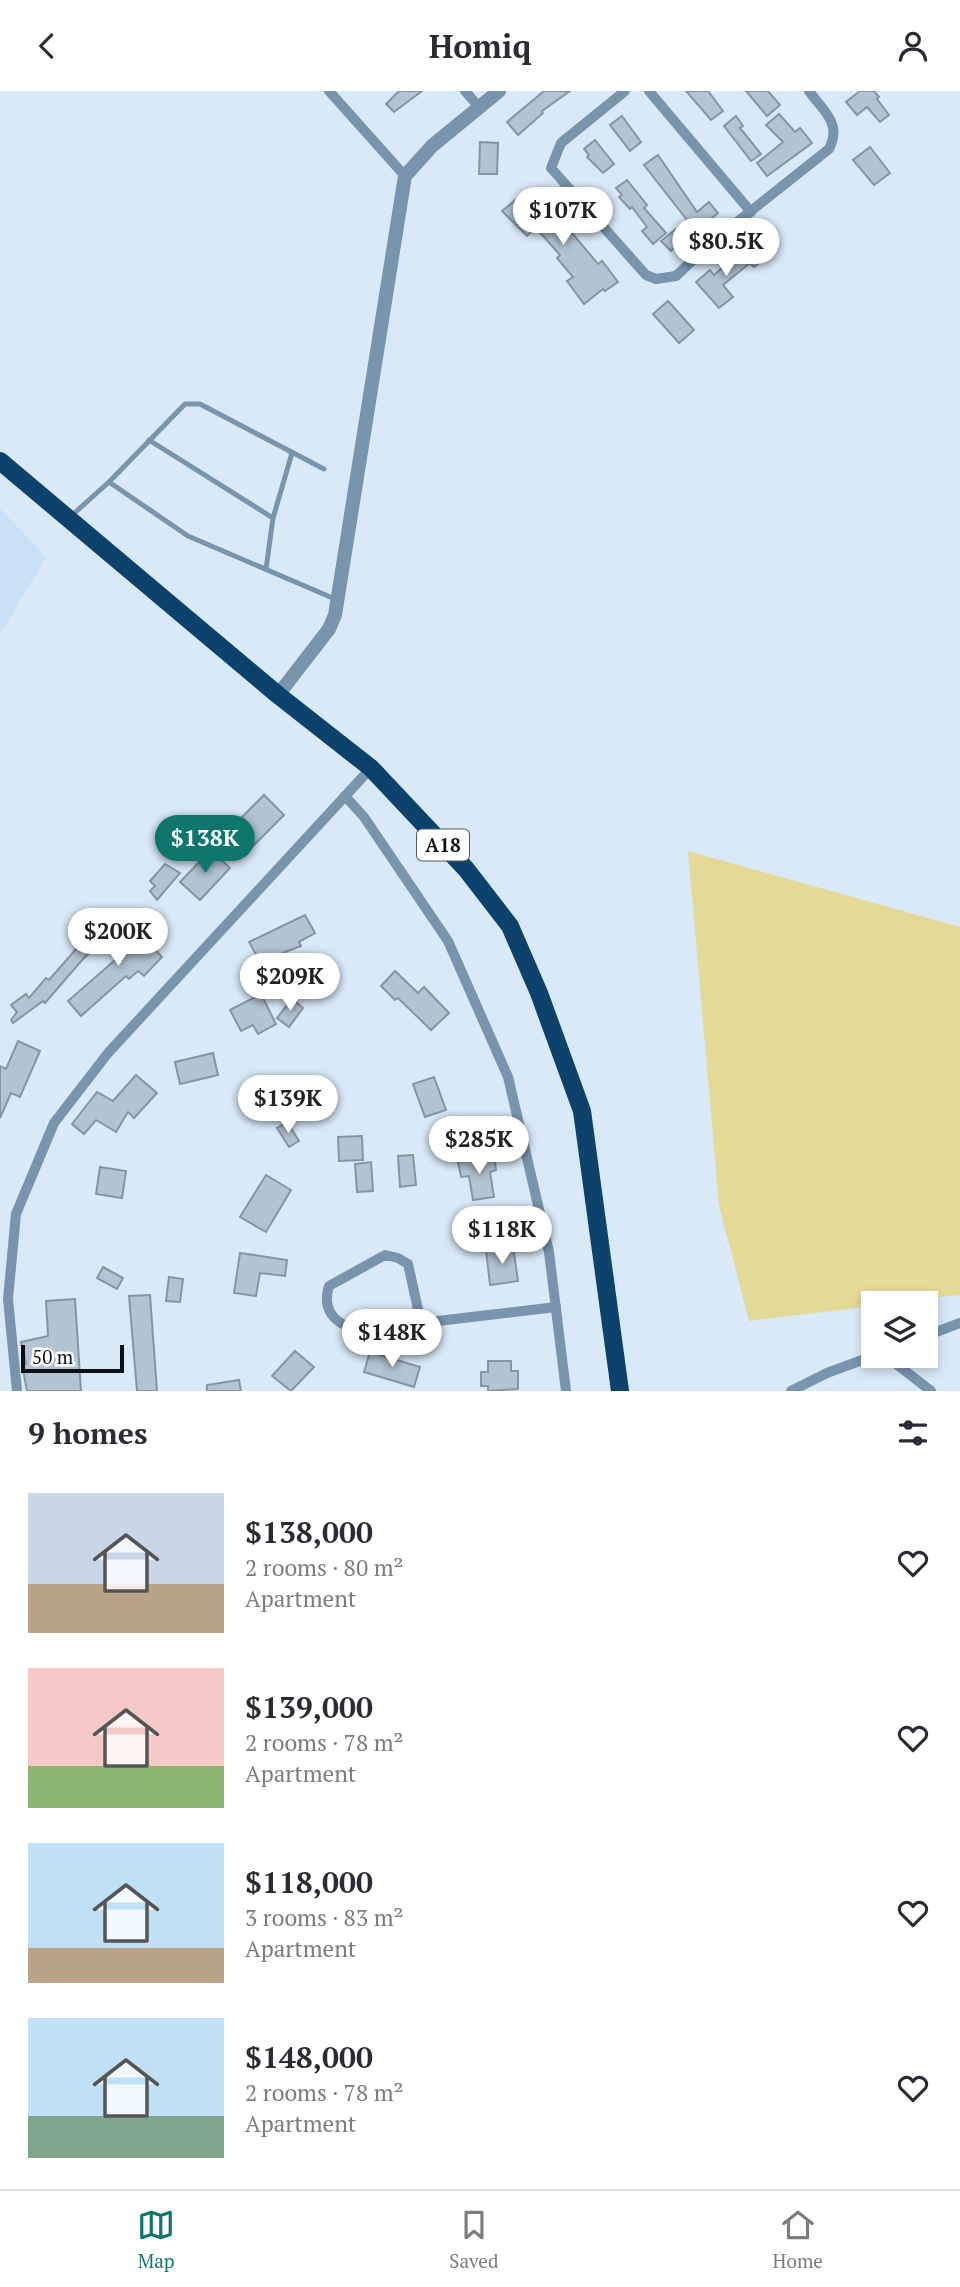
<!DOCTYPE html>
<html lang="en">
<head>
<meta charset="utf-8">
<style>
  body { margin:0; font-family:"PT Serif",serif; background:#f7f7f7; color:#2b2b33; height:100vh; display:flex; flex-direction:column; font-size:26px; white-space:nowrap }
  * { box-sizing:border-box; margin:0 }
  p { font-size:23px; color:#7c7c81 }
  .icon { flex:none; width:38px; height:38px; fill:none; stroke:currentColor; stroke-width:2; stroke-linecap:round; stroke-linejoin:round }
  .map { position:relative; height:1300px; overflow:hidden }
  .details { display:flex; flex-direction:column; background:#fff; flex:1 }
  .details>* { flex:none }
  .tools { position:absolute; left:861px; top:1200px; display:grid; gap:14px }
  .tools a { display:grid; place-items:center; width:77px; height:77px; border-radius:0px; background:#fff; box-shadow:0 4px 10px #0003; font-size:35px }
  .scale { position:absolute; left:21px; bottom:18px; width:103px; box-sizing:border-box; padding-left:7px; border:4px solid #0b1015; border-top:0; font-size:19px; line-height:24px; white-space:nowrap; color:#0b1015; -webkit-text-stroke:5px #fff; paint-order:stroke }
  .price { position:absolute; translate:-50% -60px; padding:0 16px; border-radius:24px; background:#fff; color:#222; font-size:23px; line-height:46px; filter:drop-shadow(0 2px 4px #0008) }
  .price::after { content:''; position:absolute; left:50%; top:42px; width:21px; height:16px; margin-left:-10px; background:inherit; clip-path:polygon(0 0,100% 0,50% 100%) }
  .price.active { background:#0f766e; color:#fff }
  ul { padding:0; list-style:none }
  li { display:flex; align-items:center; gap:21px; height:175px; padding:0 28px }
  li span { display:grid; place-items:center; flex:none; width:196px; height:140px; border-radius:0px; color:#555 }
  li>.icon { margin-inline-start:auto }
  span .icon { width:84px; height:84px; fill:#fffc; stroke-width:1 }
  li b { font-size:30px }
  h2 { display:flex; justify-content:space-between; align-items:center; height:84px; padding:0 28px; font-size:30px }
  header { display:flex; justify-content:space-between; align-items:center; height:91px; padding:0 28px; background:#fff; font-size:32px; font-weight:600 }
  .dock { display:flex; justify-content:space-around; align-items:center; height:98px; border-top:2px solid #e1e1e2; background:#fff; font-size:19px; color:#7c7c81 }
  .dock a { display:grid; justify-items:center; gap:4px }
  .dock .active { color:#0f766e }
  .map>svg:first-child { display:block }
</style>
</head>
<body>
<header><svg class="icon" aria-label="back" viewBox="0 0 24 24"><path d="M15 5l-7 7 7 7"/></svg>Homiq<svg class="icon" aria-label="person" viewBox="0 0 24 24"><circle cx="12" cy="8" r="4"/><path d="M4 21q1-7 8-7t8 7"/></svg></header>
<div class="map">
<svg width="960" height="1300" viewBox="0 0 960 1300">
  <rect width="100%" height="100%" fill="#d9e9f8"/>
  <!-- built -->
  <path fill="#cae0f5" d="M0,418L46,466L0,543Z"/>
  <!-- green -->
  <path fill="#e5d997" d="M688,760L960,836V1204L873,1213V1215L749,1230L719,1114Z"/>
  <!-- building -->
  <g fill="#b3c3d1" stroke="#8695a3" stroke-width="2">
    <path d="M399,0H422L394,21L386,13Z"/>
    <path d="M544,0H570L542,20L543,22L518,44L507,31Z"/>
    <path d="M686,0H708L723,20L711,29Z"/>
    <path d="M746,0H768L780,14L767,25Z"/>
    <path d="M860,0H874L879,6L877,8L889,24L880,31L867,16L857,24L846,11Z"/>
    <path d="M779,23L795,41L800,37L812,52L767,85L757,72L783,51L766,34Z"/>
    <path d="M622,25L641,51L630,60L610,34Z"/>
    <path d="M736,25L743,35L740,37L761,63L751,70L724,35Z"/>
    <path d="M595,49L614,73L603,82L587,66L589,64L584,58Z"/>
    <path d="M480,51L498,52L497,83H479Z"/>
    <path d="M870,56L890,82L874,94L853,69Z"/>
    <path d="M658,64L697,121L709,111L718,122L700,137L702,139L693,146L690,143L671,160L661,150L687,129L644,74Z"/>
    <path d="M627,89L647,114L644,117L666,142L653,153L642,140L647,136L632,116L630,118L619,106L622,104L616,97Z"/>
    <path d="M524,102L537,119L546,111L598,173L602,170L618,191L605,200L603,198L584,213L567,190L573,186L557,167L560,164L536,137L527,145L502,120Z"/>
    <path d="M751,157L762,170L754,176L750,172L723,194L733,206L719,217L696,191L710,179L714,184L729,171L731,173Z"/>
    <path d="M668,210L694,239L679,252L653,223Z"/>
    <path d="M264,704L284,724L251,757L231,737Z"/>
    <path d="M211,759L230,777L200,809L180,791Z"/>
    <path d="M165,773L180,782L157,809L150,800L155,795L150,790Z"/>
    <path d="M305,824L315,842L299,851L301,855L260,871L249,851Z"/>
    <path d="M126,828L162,866L144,885L138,880L129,888L126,885L81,925L68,910L130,856L114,840Z"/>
    <path d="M91,839L102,851L83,868L45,912L43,910L13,932L11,929L17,921L11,914L26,903L29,907L46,887L49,889L84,849L82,847Z"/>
    <path d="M395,880L418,902L424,896L449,922L431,939L398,907L395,909L381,895Z"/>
    <path d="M261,903L276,933L258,943L253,934L241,940L230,919Z"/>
    <path d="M292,908L303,917L289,936L277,927Z"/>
    <path d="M18,950L40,960L20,1006L11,1002L0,1027V975L6,978Z"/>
    <path d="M213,962L218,984L180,993L175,971Z"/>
    <path d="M136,984L157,1002L134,1027L128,1021L116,1041L96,1029L84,1043L72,1033L97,1001L113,1010Z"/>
    <path d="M434,986L446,1019L425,1026L413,993Z"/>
    <path d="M322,989L334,1008L314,1022L301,1002Z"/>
    <path d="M269,999L278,1022L266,1027L256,1005Z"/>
    <path d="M287,1031L299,1050L289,1056L277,1037Z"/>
    <path d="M362,1045L363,1069L339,1070L338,1046Z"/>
    <path d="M413,1064L416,1094L400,1096L398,1065Z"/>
    <path d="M494,1064L496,1079L490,1081L494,1106L473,1109L469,1085L461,1086L458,1071Z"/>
    <path d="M371,1071L373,1100L357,1101L355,1073Z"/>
    <path d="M100,1076L126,1080L122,1107L96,1103Z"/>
    <path d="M266,1084L291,1099L266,1141L240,1126Z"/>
    <path d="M513,1155L518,1190L490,1194L486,1159Z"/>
    <path d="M240,1162L287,1169L285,1185L260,1182L256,1205L234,1202Z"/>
    <path d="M103,1176L123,1187L117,1198L97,1187Z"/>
    <path d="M169,1186L183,1188L180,1211L166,1210Z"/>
    <path d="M150,1204L157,1300H137L129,1205Z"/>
    <path d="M75,1208L81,1300H27L22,1273H26L21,1251L48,1245L46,1210Z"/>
    <path d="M295,1260L314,1276L291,1300L272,1285Z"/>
    <path d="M370,1261L420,1276L414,1296L364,1281Z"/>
    <path d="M488,1270H511V1280H518V1298L488,1300V1295H481V1281H488Z"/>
    <path d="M239,1289L241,1300H207V1294Z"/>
  </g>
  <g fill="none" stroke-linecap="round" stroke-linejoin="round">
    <!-- service -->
    <g stroke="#7994ad" stroke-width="5">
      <path d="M149,349L273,427"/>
      <path d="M109,391L188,445L335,508"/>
      <path d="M70,426L109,391L185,313H200L324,378"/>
      <path d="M266,478L273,427L292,362"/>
    </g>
    <!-- minor -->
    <g stroke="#7994ad" stroke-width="10">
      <path d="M329,0L405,85"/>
      <path d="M465,0L479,16"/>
      <path d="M625,0L561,52L551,77L646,184L656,188L676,185L713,150L829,58C842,32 824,21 809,0"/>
      <path d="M649,0L751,121"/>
      <path d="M345,705L364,726L448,850L508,986L549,1161L566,1300"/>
      <path d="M421,1232L408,1173L398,1167L385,1164L329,1195C322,1217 333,1233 356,1238C369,1242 391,1235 404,1234C455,1228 505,1222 556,1216"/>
      <path d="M926,1245L960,1232"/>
      <path d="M886,1265L931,1300"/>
      <path d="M17,1300L8,1208L16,1123L54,1032L108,962L371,677"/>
      <path d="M791,1300L827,1282L873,1265"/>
    </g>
    <!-- tertiary -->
    <path stroke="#7994ad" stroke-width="14" d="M278,604L329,538L335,524L405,85L432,55L499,0"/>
    <!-- trunk -->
    <path stroke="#0c426c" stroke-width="18" d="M0,370L278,604L371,677L466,778L510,835L539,902L582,1020L620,1300"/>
  </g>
  <g text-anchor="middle" stroke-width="5" stroke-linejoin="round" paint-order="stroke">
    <!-- shield labels -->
    <rect fill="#fff" stroke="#54585b" stroke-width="2" x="417" y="738.5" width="52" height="31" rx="5"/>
    <g font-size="19" font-weight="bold" fill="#0b1015">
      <text x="443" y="761">A18</text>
    </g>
  </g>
</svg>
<div class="tools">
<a><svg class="icon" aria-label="layers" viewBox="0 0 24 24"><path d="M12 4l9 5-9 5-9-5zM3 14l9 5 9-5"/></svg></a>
</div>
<div class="scale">50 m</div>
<b class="price" style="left:563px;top:156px">$107K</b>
<b class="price" style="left:726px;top:187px">$80.5K</b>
<b class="price active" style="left:205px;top:784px">$138K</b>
<b class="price" style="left:118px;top:877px">$200K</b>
<b class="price" style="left:290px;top:922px">$209K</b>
<b class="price" style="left:288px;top:1044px">$139K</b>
<b class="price" style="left:479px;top:1085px">$285K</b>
<b class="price" style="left:502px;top:1175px">$118K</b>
<b class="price" style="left:392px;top:1278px">$148K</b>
</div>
<section class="details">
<h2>9 homes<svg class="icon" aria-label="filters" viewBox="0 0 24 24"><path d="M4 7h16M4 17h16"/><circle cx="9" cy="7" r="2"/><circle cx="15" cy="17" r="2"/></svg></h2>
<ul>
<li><span style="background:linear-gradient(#c9d6e8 65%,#b9a48a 0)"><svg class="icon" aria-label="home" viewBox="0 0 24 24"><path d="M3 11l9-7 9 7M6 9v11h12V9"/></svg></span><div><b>$138,000</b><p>2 rooms · 80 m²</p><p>Apartment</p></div><svg class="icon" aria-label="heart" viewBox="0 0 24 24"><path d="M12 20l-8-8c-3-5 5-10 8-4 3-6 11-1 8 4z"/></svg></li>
<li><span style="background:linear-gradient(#f6c9c9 70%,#8fb573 0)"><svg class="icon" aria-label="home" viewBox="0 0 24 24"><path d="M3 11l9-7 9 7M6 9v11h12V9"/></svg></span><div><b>$139,000</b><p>2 rooms · 78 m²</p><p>Apartment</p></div><svg class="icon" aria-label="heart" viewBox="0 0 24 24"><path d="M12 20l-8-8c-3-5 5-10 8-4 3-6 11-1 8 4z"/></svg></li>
<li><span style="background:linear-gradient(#bfe0f5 75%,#b9a48a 0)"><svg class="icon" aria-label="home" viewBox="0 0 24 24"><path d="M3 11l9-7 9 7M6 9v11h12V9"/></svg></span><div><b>$118,000</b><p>3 rooms · 83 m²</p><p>Apartment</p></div><svg class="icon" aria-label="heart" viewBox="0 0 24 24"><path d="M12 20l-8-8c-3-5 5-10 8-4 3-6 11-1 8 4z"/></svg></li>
<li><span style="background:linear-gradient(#bfe0f5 70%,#7fa58c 0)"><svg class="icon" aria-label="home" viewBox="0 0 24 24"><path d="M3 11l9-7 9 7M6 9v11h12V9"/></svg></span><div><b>$148,000</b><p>2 rooms · 78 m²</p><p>Apartment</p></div><svg class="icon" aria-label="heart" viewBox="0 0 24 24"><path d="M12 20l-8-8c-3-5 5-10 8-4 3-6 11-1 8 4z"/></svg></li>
</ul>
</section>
<nav class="dock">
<a class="active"><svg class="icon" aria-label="map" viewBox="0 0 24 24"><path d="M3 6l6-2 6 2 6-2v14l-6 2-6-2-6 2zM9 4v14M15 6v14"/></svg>Map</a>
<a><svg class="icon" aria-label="saved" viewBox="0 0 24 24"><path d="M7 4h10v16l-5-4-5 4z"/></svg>Saved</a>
<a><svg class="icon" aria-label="home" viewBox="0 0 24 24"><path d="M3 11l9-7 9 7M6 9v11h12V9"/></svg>Home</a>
</nav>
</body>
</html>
